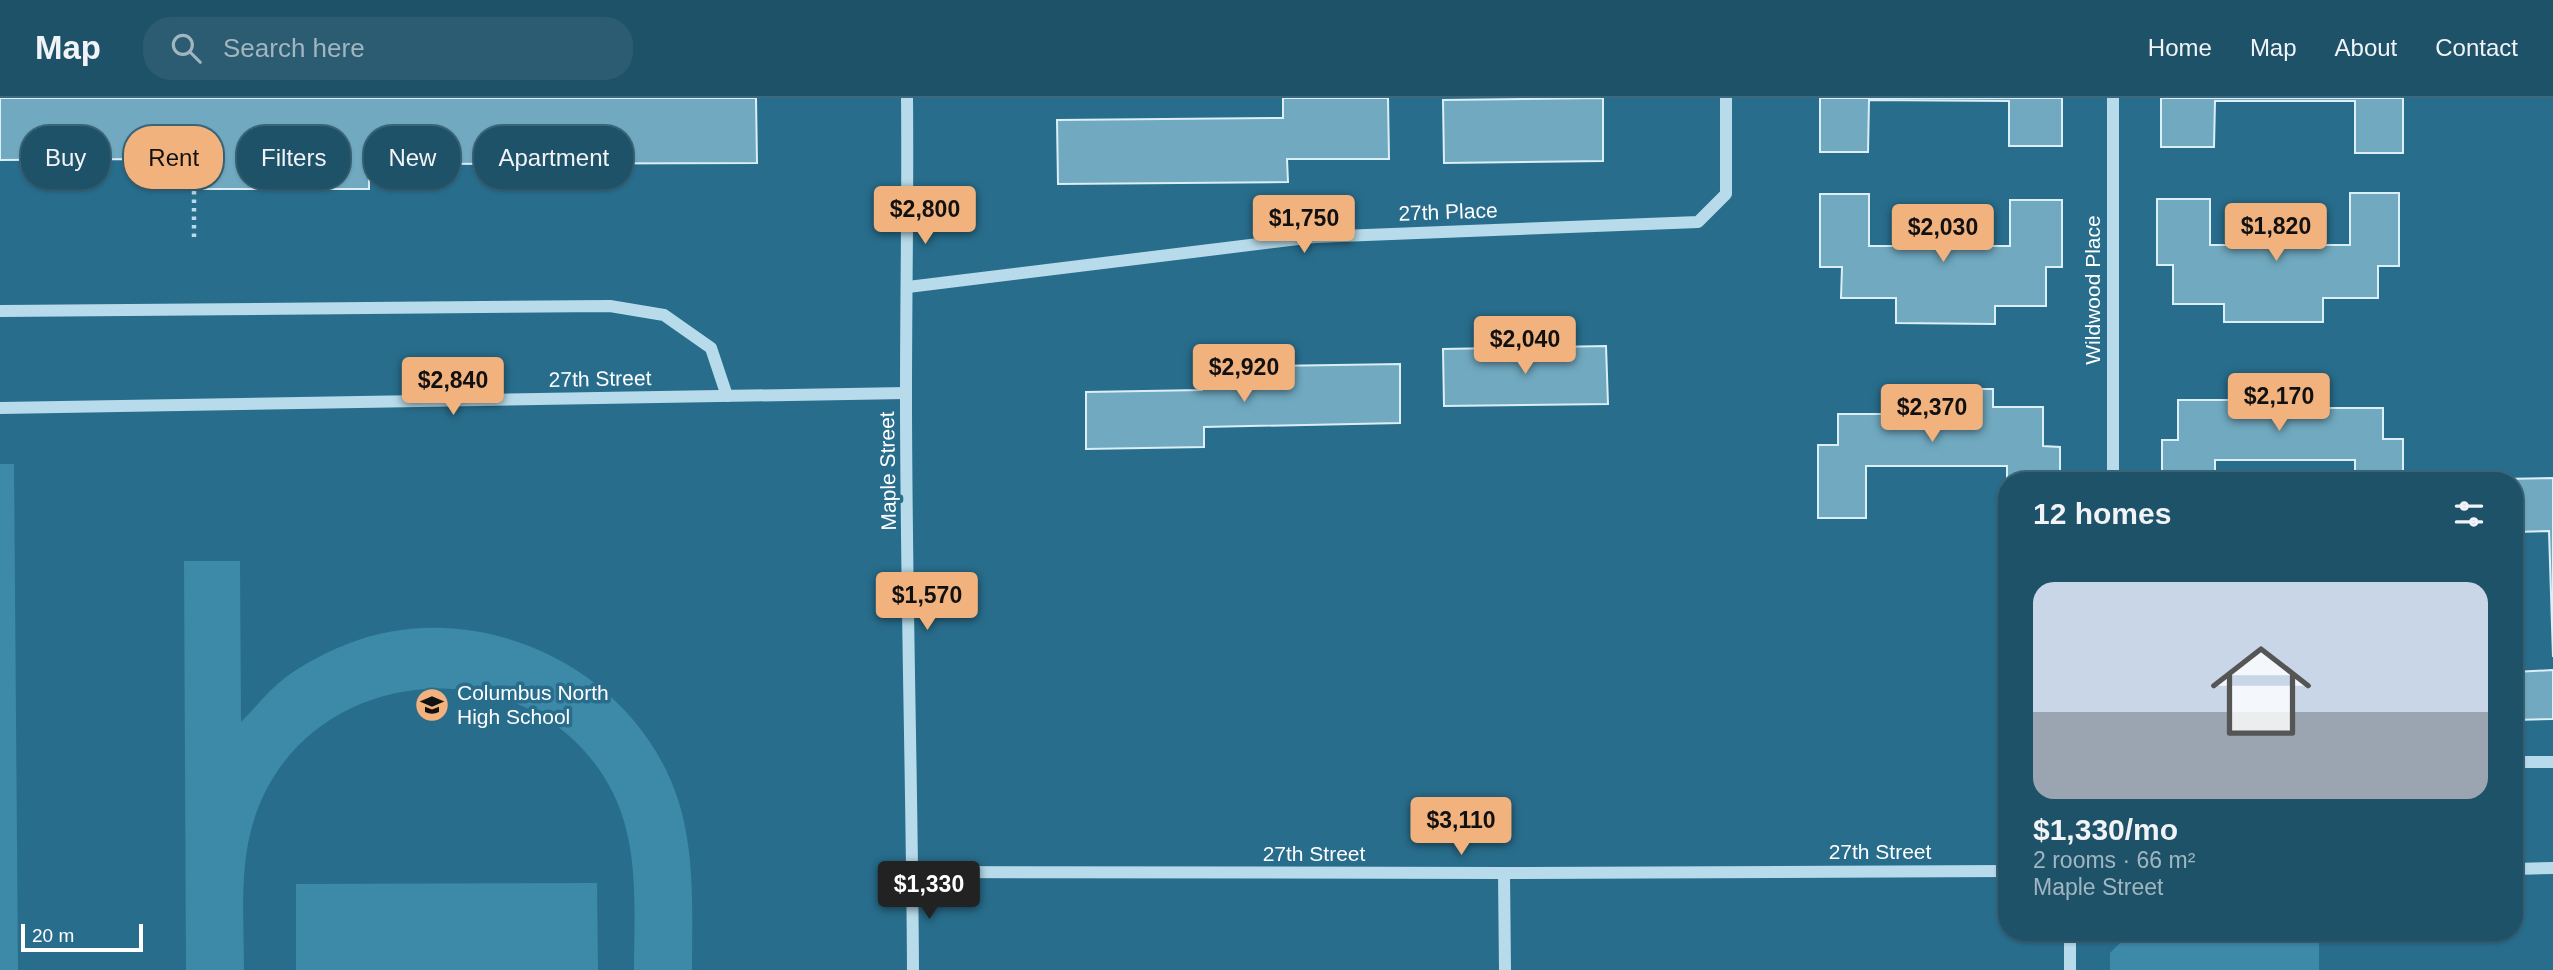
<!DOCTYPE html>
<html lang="en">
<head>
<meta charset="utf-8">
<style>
  body { margin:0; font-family:Helvetica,sans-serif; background:#2b5c71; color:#f1f3f6; height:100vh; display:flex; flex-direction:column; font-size:26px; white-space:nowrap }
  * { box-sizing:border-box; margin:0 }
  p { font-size:23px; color:#a1b6c0 }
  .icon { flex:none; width:38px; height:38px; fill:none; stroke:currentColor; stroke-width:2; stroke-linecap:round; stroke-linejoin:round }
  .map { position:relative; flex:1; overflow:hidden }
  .drawer { position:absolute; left:1998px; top:374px; width:525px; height:469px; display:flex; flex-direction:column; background:#1e5269; border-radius:28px; box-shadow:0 2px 5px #0004,0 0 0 2px #3c697d }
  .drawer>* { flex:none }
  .banner { position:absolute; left:21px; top:28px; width:665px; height:63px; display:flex; gap:14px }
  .scale { position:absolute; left:21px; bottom:18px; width:122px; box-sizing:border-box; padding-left:7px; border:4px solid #fff; border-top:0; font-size:19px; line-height:24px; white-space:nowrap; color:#fff; -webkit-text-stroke:5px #286d8c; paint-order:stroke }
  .price { position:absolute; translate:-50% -60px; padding:0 16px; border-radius:7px; background:#f2b27d; color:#111; font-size:23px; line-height:46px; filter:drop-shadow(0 2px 4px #0008) }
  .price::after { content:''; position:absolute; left:50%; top:42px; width:21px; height:16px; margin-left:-10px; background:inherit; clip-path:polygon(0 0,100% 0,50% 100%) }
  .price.selected { background:#222; color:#fff }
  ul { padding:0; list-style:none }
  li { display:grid; align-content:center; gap:14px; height:371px; padding:0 35px }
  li+li { border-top:2px solid #3c697d }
  li span { display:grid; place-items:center; height:217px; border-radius:21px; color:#555 }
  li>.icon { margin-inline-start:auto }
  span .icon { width:126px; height:126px; fill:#fffc; stroke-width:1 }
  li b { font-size:30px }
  h2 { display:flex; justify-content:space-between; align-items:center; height:84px; padding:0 35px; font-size:30px }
  .chip { padding:0 24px; border-radius:28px; background:#1e5269; box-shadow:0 2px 5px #0004,0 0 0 2px #3c697d; font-size:24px; line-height:63px }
  .chip.selected { background:#f2b27d; color:#111 }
  header { display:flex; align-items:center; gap:42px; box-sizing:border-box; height:98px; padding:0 35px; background:#1e5269; border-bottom:2px solid #3c697d }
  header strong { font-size:33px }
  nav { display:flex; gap:38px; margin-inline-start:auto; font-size:24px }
  .search { width:490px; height:63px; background:#2b5c71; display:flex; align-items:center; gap:18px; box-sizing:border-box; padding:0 24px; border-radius:28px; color:#a1b6c0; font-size:26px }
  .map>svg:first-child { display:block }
</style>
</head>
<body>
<header>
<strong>Map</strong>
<div class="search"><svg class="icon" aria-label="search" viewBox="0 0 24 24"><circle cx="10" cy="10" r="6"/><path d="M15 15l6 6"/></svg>Search here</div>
<nav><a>Home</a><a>Map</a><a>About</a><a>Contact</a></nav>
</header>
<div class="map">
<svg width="2553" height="872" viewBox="0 0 2553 872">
  <rect width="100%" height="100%" fill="#286d8c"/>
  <!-- green -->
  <g fill="#3d89a8">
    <path d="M0,366H14L18,872H0Z"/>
    <path d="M184,463H240L241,624C251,614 260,603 270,593C291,572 320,557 347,546C473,496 628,565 675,693C696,750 692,812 692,872H634C634,813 640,750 613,695C537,543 302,560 253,725C239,772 244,824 244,872H186Z"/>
    <path d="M597,785L598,872H296V786Z"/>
    <path d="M2130,835H2319V872H2110V855Z"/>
  </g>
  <!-- building -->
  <g fill="#70a9c0" stroke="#dbeff8" stroke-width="2">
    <path d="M0,0H756L757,65L369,66V91H150V61L0,62Z"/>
    <path d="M1283,0H1388L1389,61H1287L1288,84L1058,86L1057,22L1283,20Z"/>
    <path d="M1603,0V63L1444,65L1443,2Z"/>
    <path d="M1820,0H2062V48H2009V3L1869,2L1868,54H1820Z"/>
    <path d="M2161,0H2403V55H2355V3H2215L2214,49H2161Z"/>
    <path d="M2350,95H2399V168H2378V200H2323V224H2224V206H2173V167H2157V101H2210V147H2350Z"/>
    <path d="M1820,96H1869V148H2010V102H2062V169H2046V208H1995V226L1896,225V200H1841L1842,169H1820Z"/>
    <path d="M1606,248L1608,306L1444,308L1443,251Z"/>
    <path d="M1400,266V325L1204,329V349L1086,351V294L1202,292L1201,269Z"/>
    <path d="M2229,285H2328V310H2383V341H2403V383H2355V362H2215V383H2162V342H2178V302H2229Z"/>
    <path d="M1893,291H1993V309H2043V348L2060,349V383H2007V414V368H1866V420H1818V347H1838V316H1893Z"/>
    <path d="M2553,380V559L2549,433L2515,434V383L2502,381Z"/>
    <path d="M2553,572V621L2515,622V574Z"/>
  </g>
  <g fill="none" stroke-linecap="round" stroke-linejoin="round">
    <!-- path -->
    <path stroke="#b7dbea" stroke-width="4.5" stroke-dasharray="3.5 5" stroke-linecap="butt" d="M194,93V142"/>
    <!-- minor -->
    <g stroke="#b7dbea" stroke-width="12">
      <path d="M907,0C908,99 906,197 906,296C906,488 912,680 913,872"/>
      <path d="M908,189L1315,139L1698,124L1726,96V0"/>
      <path d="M0,213L610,208L664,217L711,250L727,298"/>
      <path d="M0,310L906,295"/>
      <path d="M2113,383V0"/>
      <path d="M2515,664H2553"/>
      <path d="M2515,771L2553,770"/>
      <path d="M914,774L1504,775L2007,773"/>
      <path d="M1504,775L1505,872"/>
      <path d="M2070,835V872"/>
    </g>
  </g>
  <!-- icons -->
  <defs>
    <g id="school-disc" transform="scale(1.75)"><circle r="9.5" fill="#f2b27d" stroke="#286d8c"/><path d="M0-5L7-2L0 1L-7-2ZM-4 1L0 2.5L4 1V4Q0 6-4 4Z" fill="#111"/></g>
  </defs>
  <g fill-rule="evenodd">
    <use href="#school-disc" x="432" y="607"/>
  </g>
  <g text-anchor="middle" stroke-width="7" stroke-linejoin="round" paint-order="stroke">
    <!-- street labels -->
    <g font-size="21" fill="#fff" stroke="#286d8c">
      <text transform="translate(1448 114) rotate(-2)" y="7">27th Place</text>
      <text transform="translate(2093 192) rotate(-90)" y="7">Wildwood Place</text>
      <text transform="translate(600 281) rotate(-1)" y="7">27th Street</text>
      <text transform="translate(888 373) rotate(-91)" y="7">Maple Street</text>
      <text x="1880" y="761">27th Street</text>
      <text x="1314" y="763">27th Street</text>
    </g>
    <!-- poi labels -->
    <g font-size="21" fill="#fff" stroke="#286d8c" text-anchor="start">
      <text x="457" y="602">Columbus North<tspan x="457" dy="24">High School</tspan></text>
    </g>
  </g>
</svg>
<div class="scale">20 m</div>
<b class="price" style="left:925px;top:148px">$2,800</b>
<b class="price" style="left:1304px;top:157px">$1,750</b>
<b class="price" style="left:2276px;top:165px">$1,820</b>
<b class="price" style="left:1943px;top:166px">$2,030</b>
<b class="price" style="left:1525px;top:278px">$2,040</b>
<b class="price" style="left:1244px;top:306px">$2,920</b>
<b class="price" style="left:453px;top:319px">$2,840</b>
<b class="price" style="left:2279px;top:335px">$2,170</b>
<b class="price" style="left:1932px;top:346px">$2,370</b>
<b class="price" style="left:927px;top:534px">$1,570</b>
<b class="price" style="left:1461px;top:759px">$3,110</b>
<b class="price selected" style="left:929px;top:823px">$1,330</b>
<div class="banner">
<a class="chip">Buy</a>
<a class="chip selected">Rent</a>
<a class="chip">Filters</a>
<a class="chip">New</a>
<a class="chip">Apartment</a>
</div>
<section class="drawer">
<h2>12 homes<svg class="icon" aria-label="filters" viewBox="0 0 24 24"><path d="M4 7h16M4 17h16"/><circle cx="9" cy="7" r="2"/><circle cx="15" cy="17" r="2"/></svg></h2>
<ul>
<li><span style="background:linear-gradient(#c9d6e8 60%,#9aa5b1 0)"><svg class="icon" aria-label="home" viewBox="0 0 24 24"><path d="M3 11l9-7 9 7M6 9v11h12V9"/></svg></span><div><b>$1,330/mo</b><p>2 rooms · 66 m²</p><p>Maple Street</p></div></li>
</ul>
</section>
</div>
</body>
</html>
